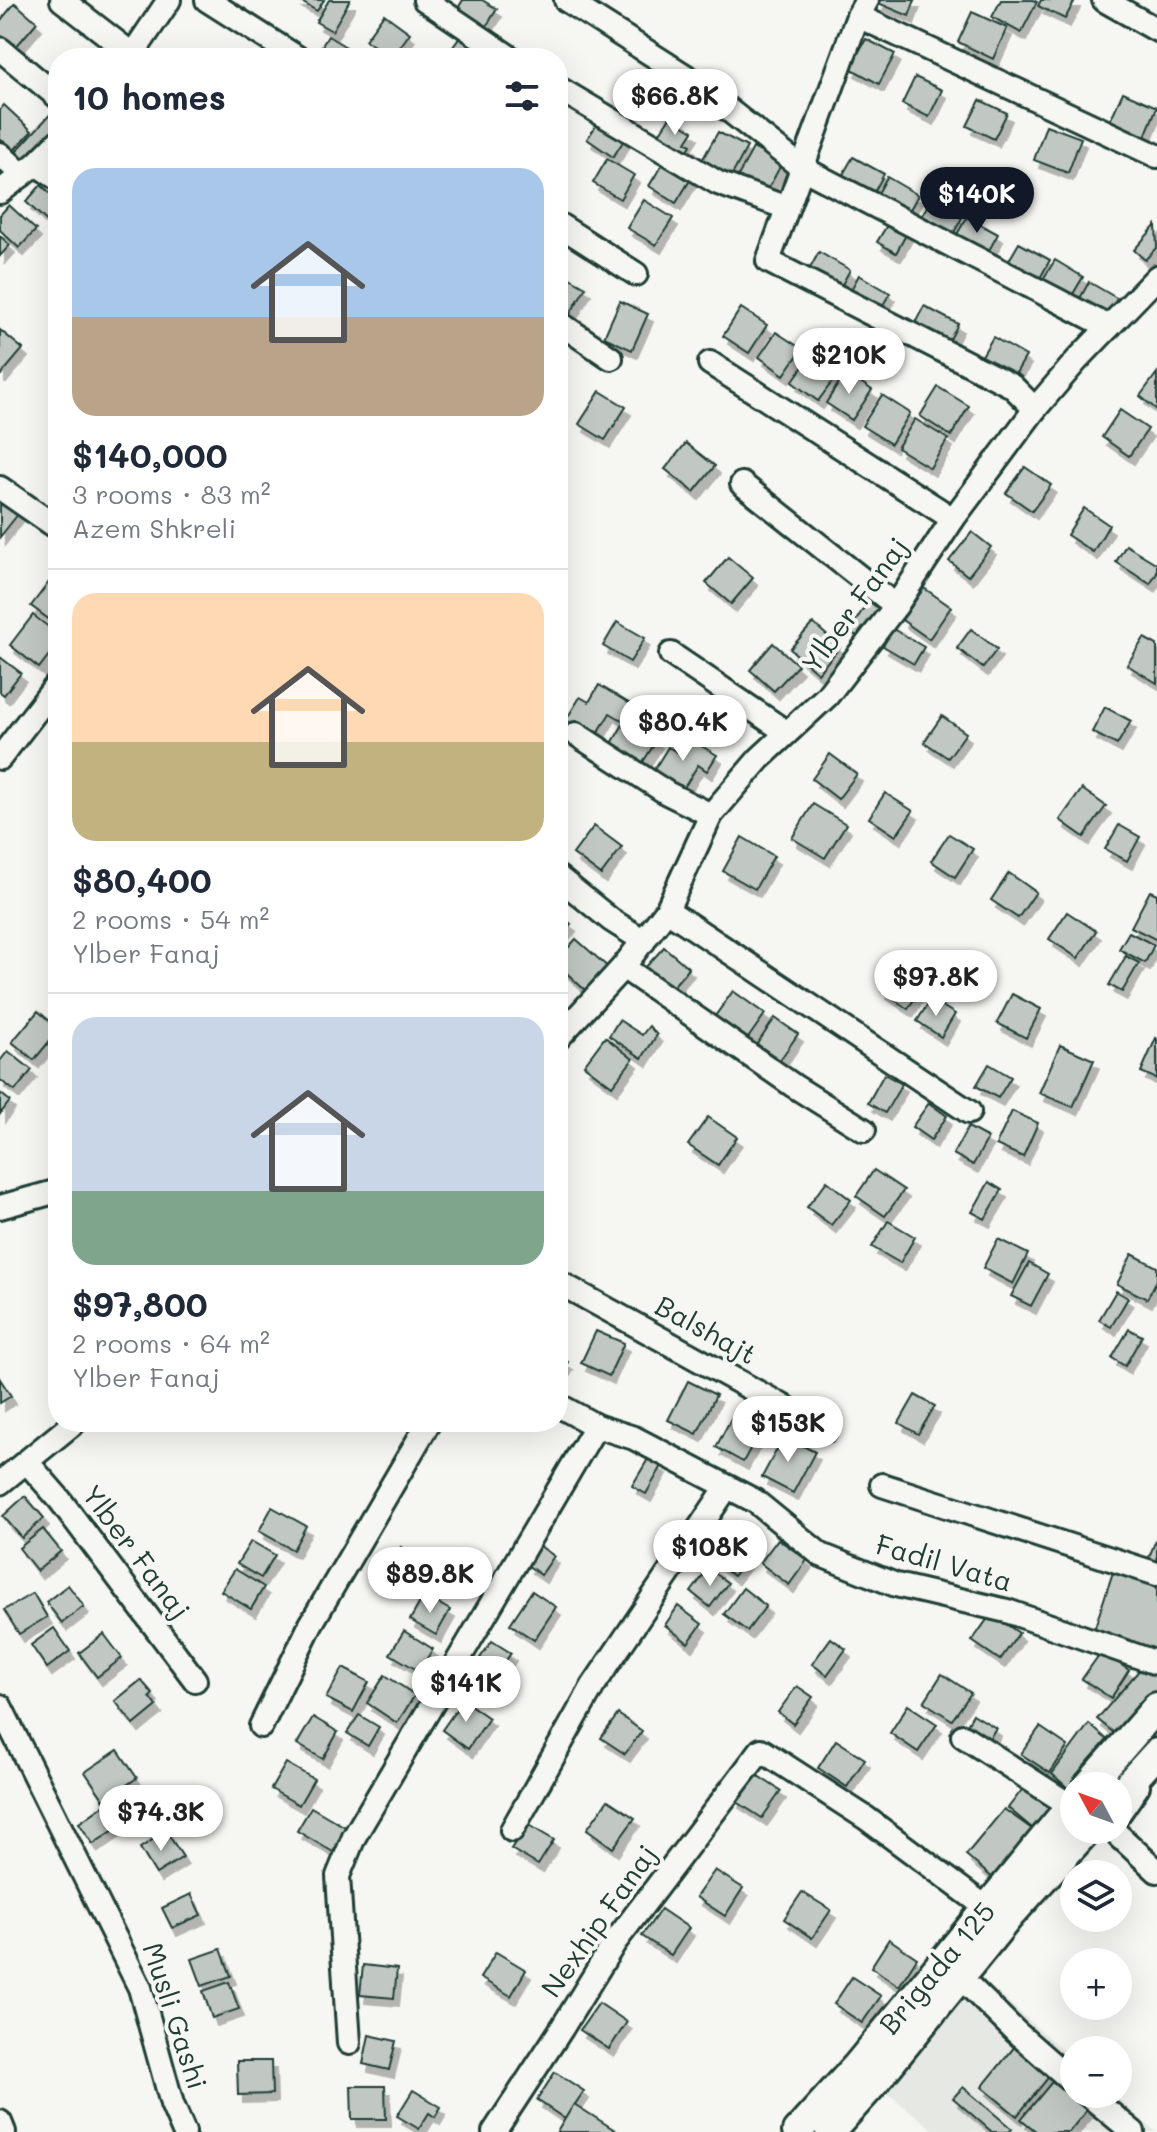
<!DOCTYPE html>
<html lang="en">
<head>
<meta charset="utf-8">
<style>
  body { margin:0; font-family:Mali,sans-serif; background:#f2f2f3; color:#1f2937; height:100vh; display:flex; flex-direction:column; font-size:30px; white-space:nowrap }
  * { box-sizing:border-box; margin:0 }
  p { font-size:26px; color:#747a83 }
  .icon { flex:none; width:44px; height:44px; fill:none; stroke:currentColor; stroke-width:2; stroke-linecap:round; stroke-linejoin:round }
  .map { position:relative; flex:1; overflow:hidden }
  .panel { position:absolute; left:48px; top:48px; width:520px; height:1384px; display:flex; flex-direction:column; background:#fff; border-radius:32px; box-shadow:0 8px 32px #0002 }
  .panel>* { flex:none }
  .needle { width:52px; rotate:311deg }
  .fabs { position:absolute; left:1060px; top:1772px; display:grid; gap:16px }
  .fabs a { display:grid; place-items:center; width:72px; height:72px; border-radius:50%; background:#fff; box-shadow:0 8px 32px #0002; font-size:40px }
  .price { position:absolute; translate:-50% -68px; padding:0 18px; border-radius:28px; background:#fff; color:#222; font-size:26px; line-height:52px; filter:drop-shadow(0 2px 4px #0008) }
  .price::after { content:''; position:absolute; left:50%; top:48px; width:24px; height:18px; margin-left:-12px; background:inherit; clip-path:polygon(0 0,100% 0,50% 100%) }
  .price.selected { background:#111827; color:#fff }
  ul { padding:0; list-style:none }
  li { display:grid; align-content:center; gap:16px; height:424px; padding:0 24px }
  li+li { border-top:2px solid #e0e1e3 }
  li span { display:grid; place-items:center; height:248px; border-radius:24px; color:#555 }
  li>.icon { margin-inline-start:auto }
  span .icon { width:144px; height:144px; fill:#fffc; stroke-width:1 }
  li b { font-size:34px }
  h2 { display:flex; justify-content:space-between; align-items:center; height:96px; padding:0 24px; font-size:34px }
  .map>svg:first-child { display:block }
</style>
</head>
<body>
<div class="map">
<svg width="1157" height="2132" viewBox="0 0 1157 2132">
  <defs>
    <filter id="shadow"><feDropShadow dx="5" dy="8" stdDeviation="0" flood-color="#0004"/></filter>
  </defs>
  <rect width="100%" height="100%" fill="#f6f6f2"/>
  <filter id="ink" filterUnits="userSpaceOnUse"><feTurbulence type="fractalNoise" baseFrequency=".0125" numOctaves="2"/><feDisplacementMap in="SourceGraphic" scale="16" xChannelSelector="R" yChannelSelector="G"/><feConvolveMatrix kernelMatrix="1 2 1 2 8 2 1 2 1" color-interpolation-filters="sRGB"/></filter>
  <g filter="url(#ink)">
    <!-- built -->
    <path fill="#e6e8e4" d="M982,1979L1074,2060V2094H1112L1156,2132H936L885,2091Z"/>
    <!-- building -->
    <g fill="#c1c8c3" stroke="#1f3d34" stroke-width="2" filter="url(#shadow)">
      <path d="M298,0H324L317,11Z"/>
      <path d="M329,0H350L332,31L316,22Z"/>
      <path d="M463,0H482L497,9L484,30L455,13Z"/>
      <path d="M879,0H915L909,16L878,3Z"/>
      <path d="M1001,0H1033L1037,2L1021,33L992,17Z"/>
      <path d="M1041,0H1075L1065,19L1038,6Z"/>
      <path d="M15,3L37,22L15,48L0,35V21Z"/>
      <path d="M972,12L1007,28L993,59L958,42Z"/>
      <path d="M384,14L410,33L392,58L365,40Z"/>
      <path d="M463,33L493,55L491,58H453L448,54Z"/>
      <path d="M328,36L356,53L353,58L315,57Z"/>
      <path d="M866,39L895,54L879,84L850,68Z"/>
      <path d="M915,77L942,90L929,117L902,104Z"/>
      <path d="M1123,92L1157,107L1144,139L1109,123Z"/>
      <path d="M980,100L1007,113L994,139L967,126Z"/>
      <path d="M4,105L32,131L13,151L0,139V110Z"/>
      <path d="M55,109L58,111V131L24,167L12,156Z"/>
      <path d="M670,117L693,131L686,142L691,145L683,158L655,140Z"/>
      <path d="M600,120L626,137L613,157L587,139Z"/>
      <path d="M1046,125L1081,138L1068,173L1034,160Z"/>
      <path d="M718,132L747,147L731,177L701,162Z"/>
      <path d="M753,148L782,163L766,193L737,178Z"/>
      <path d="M853,157L884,174L873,194L842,176Z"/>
      <path d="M607,159L634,175L620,199L593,183Z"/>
      <path d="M665,160L692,177L676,203L649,186Z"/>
      <path d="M887,177L918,195L907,215L876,197Z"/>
      <path d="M41,185L58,201V221L53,227L26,202Z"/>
      <path d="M644,200L673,218L656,245L627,228Z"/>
      <path d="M931,201L962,218L951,238L920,220Z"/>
      <path d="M9,205L36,230L19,248L0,230V215Z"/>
      <path d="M967,217L998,234L987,254L956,236Z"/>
      <path d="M889,222L907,233L896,253L877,242Z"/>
      <path d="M1156,225L1157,247L1145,260L1134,250Z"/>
      <path d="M0,236L10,245L0,256Z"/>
      <path d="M1019,243L1050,260L1039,280L1008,262Z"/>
      <path d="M819,252L850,270L839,290L808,272Z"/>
      <path d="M1055,260L1083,277L1070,299L1042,281Z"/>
      <path d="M561,273L586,287L570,314L558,307V278Z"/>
      <path d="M859,275L890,293L879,312L848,295Z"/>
      <path d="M1089,282L1120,300L1109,319L1078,302Z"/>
      <path d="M620,301L648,314L632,350L604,337Z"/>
      <path d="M924,306L958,324L948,343L914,325Z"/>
      <path d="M741,308L767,325L749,353L723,336Z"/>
      <path d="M0,330L23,349L1,375H0Z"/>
      <path d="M776,332L802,349L784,375L759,357Z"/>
      <path d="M993,337L1026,356L1012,380L979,361Z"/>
      <path d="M811,355L838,374L818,401L792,382Z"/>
      <path d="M846,372L872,390L852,420L826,403Z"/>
      <path d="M1157,373V410L1140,396Z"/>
      <path d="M938,387L969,406L951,436L920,416Z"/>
      <path d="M600,391L626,407L605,440L579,424Z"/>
      <path d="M882,395L910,413L891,444L862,426Z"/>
      <path d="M1120,410L1148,429L1129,456L1102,437Z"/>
      <path d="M915,419L948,439L930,468L897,448Z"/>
      <path d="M686,443L715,466L694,492L665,469Z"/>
      <path d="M1025,467L1051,485L1032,511L1006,493Z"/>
      <path d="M0,498L19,513L0,537Z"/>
      <path d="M1084,508L1109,525L1093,552L1067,535Z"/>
      <path d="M972,532L991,547L968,576L949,561Z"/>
      <path d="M1126,545L1157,564V573L1150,584L1116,562Z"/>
      <path d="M728,557L753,578L731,604L706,583Z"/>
      <path d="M52,578L58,582V626L31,606Z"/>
      <path d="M924,588L951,607L929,639L902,620Z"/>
      <path d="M871,596L884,603L862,639L849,632Z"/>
      <path d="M33,615L58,634V643L39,668L10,645Z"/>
      <path d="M617,622L645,638L630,662L603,646Z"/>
      <path d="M813,623L840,647L818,673L790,649Z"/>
      <path d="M893,629L924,647L914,664L883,646Z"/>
      <path d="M971,629L997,649L983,668L957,648Z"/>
      <path d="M1144,638L1157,645V683L1127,665Z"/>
      <path d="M773,643L798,665L774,691L750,670Z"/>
      <path d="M0,657L21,673L4,695L0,692Z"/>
      <path d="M599,685L632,705L622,720L610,713L595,738L566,720L580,697L589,702Z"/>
      <path d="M1105,707L1131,721L1117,745L1092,732Z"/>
      <path d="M942,716L966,733L948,758L924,742Z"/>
      <path d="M625,721L657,740L641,765L610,747Z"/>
      <path d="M686,737L717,755L707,771L698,765L682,791L652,773L668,747L677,752Z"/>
      <path d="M830,754L857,774L838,799L812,779Z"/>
      <path d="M1082,789L1106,806L1084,837L1060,820Z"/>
      <path d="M885,793L913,811L896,836L869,818Z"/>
      <path d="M813,804L846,824L825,858L792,838Z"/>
      <path d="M1119,825L1140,837L1127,861L1105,849Z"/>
      <path d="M594,826L622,847L601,875L573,854Z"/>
      <path d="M949,834L973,849L955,877L931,861Z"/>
      <path d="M742,837L774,856L755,889L723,871Z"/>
      <path d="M1009,873L1036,892L1018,918L991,900Z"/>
      <path d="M1150,891L1157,894V940L1131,927Z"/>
      <path d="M1067,912L1096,931L1078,958L1049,939Z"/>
      <path d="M558,913L571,924L558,940Z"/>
      <path d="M1129,932L1154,945L1145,963L1119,949Z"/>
      <path d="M576,939L609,968L587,992L558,965V959Z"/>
      <path d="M664,947L689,968L669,991L644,969Z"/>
      <path d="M1126,956L1139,963L1122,992L1109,985Z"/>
      <path d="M893,976L918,993L908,1009L882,991Z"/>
      <path d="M733,991L765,1014L746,1041L713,1019Z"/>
      <path d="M1012,994L1041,1009L1026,1038L997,1023Z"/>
      <path d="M931,999L955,1014L941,1037L917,1021Z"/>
      <path d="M38,1011L58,1028V1031L34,1060L12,1042Z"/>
      <path d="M775,1018L798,1034L780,1060L757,1044Z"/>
      <path d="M619,1020L642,1035L649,1026L657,1035L642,1058L609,1036Z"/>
      <path d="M605,1037L633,1059L612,1086L584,1065Z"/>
      <path d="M1156,1038L1157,1039V1079L1141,1072Z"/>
      <path d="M1060,1045L1094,1060L1073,1107L1039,1093Z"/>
      <path d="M8,1051L32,1070L15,1091L0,1080V1061Z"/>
      <path d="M989,1064L1011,1077L998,1098L976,1086Z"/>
      <path d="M884,1074L902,1084L885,1113L868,1103Z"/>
      <path d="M0,1093L10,1101L0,1114Z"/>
      <path d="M929,1103L947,1116L931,1140L912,1127Z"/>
      <path d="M1012,1111L1038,1123L1023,1157L996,1145Z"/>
      <path d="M708,1117L737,1137L718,1165L688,1145Z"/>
      <path d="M968,1127L988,1138L973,1165L953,1154Z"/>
      <path d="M874,1170L904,1190L885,1216L856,1196Z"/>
      <path d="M827,1181L851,1200L831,1225L807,1207Z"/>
      <path d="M989,1182L1002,1190L985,1219L972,1212Z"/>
      <path d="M888,1221L915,1237L900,1263L872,1247Z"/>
      <path d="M998,1239L1028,1254L1013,1284L983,1268Z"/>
      <path d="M1132,1254L1157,1267V1280L1147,1299L1117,1284Z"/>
      <path d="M1029,1263L1048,1274L1031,1306L1011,1296Z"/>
      <path d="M1116,1291L1128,1298L1111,1327L1099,1320Z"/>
      <path d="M1129,1329L1142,1336L1125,1366L1112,1358Z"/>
      <path d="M596,1331L624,1343L609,1376L581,1363Z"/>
      <path d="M558,1357L568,1362L558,1381Z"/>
      <path d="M0,1379L11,1396L0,1403Z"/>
      <path d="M688,1381L716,1395L697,1434L668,1420Z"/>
      <path d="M915,1395L935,1406L918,1434L899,1423Z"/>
      <path d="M735,1411L763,1426L743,1462L716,1447Z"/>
      <path d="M784,1436L815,1452L793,1493L762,1477Z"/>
      <path d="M648,1459L662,1466L646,1494L632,1486Z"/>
      <path d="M25,1496L44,1518L22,1538L3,1516Z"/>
      <path d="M272,1507L306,1526L293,1550L259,1531Z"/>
      <path d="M716,1520L745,1543L739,1550L748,1557L733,1576L696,1546Z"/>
      <path d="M43,1529L61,1551L37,1571L19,1548Z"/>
      <path d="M1157,1537V1569L1146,1565Z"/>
      <path d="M778,1539L807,1560L789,1585L760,1563Z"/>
      <path d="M251,1541L275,1555L261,1578L237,1564Z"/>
      <path d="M540,1546L554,1556L541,1575L527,1565Z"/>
      <path d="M401,1547L424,1561L412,1581L389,1567Z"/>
      <path d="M709,1568L728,1583L710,1607L691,1592Z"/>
      <path d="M235,1569L264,1587L251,1609L221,1591Z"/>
      <path d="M1114,1569L1157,1583V1643L1153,1656L1092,1636Z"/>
      <path d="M68,1585L84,1606L62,1623L46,1602Z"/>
      <path d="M743,1588L766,1606L747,1631L724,1614Z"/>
      <path d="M532,1591L556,1607L534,1640L510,1624Z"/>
      <path d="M33,1593L47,1617L19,1634L4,1610Z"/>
      <path d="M424,1595L450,1610L436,1635L410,1620Z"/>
      <path d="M678,1606L702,1624L688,1643L665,1625Z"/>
      <path d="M991,1614L1019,1633L1000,1660L972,1641Z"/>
      <path d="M54,1628L70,1651L47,1668L31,1645Z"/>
      <path d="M404,1631L433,1649L419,1671L390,1654Z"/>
      <path d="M104,1634L122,1658L97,1677L79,1653Z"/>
      <path d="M831,1638L846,1649L827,1675L812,1664Z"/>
      <path d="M492,1641L511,1653L499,1671L480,1658Z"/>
      <path d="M1101,1652L1129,1670L1111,1698L1082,1679Z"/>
      <path d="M1142,1667L1157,1672V1691L1118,1736L1097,1719Z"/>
      <path d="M343,1668L369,1682L353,1712L326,1698Z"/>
      <path d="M942,1674L971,1693L952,1720L924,1702Z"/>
      <path d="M385,1675L415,1695L397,1723L367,1703Z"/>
      <path d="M141,1680L153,1694L150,1697L157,1706L134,1725L115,1701Z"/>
      <path d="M797,1686L813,1697L793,1724L778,1712Z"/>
      <path d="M463,1700L489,1718L468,1749L442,1730Z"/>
      <path d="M908,1705L937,1724L918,1752L890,1733Z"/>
      <path d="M618,1714L642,1731L625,1754L601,1738Z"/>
      <path d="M973,1714L996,1728L987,1742L965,1728Z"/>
      <path d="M359,1715L379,1727L368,1746L347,1733Z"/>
      <path d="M313,1717L338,1732L323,1759L297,1744Z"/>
      <path d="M1089,1724L1110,1742L1069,1789L1052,1774Z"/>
      <path d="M1040,1727L1068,1746L1050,1773L1021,1754Z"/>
      <path d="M836,1740L865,1759L847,1787L818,1768Z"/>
      <path d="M118,1750L137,1778L104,1800L85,1772Z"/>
      <path d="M286,1763L314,1779L299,1805L271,1789Z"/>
      <path d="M752,1772L781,1791L762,1818L734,1800Z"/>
      <path d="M1028,1782L1062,1804L1038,1833L1008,1808Z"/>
      <path d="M608,1800L635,1818L613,1848L587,1829Z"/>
      <path d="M103,1806L117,1828L93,1844L79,1823Z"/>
      <path d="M311,1807L347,1828L333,1852L297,1831Z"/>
      <path d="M1004,1809L1036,1832L995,1880L966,1855Z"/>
      <path d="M527,1824L554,1840L538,1865L511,1849Z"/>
      <path d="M166,1831L183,1857L156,1874L140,1848Z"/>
      <path d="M715,1870L743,1888L725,1916L696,1897Z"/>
      <path d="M802,1892L831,1910L812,1938L784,1919Z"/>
      <path d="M191,1894L201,1915L172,1928L162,1908Z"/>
      <path d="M661,1909L689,1928L671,1955L642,1936Z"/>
      <path d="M889,1939L917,1958L899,1986L871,1967Z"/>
      <path d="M221,1949L231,1976L202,1986L192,1959Z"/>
      <path d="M496,1952L526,1970L511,1996L480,1978Z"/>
      <path d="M363,1965L397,1969L394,1998L360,1995Z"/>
      <path d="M852,1977L881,1996L862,2023L834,2004Z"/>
      <path d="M229,1982L239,2009L212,2018L203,1991Z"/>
      <path d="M599,2003L627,2022L609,2049L580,2030Z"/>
      <path d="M369,2035L396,2041L389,2070L363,2064Z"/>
      <path d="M1016,2045L1052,2073L1017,2116L982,2087Z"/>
      <path d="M237,2061H271L272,2094L238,2095Z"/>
      <path d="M555,2072L584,2091L565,2119L537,2100Z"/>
      <path d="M1056,2077L1091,2105L1069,2132H1037L1021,2119Z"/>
      <path d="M351,2086H385L386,2119H352Z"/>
      <path d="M963,2087L1012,2129L1009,2132H992L953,2098Z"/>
      <path d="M413,2090L441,2107L435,2117L429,2113L419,2129L397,2116Z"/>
      <path d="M574,2104L618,2132H557Z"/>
    </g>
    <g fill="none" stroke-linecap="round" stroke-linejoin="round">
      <!-- minor casing -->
      <g stroke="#1f3d34" stroke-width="28">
        <g id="minor">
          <path d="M62,0L137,58"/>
          <path d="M207,0L298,58"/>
          <path d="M425,0L511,58"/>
          <path d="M566,0L687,77L802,168L1109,327"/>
          <path d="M867,0L858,16L768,261L1012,386L1035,409"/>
          <path d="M1104,0L1157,30"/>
          <path d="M858,16L1157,156"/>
          <path d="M0,49L58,97"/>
          <path d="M130,58L169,0"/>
          <path d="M558,88L718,183L787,208"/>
          <path d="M0,154L22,175"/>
          <path d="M36,164L58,179"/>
          <path d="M0,192L36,164L58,142"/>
          <path d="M558,224L636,274"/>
          <path d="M558,322L611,358"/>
          <path d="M710,363L953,519"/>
          <path d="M742,484L896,606"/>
          <path d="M0,488L58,528"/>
          <path d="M671,654L786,732"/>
          <path d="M576,734L667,793L711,815"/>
          <path d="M0,758L58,683"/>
          <path d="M558,877L611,920L644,941"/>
          <path d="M667,910L969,1112"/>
          <path d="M623,967L794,1086L864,1130"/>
          <path d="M558,1038L623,967L667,910L711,815L759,759L827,696L896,606L953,519L1035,409L1077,360L1157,277"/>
          <path d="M0,1207L58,1191"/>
          <path d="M558,1282L826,1430"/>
          <path d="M558,1405L596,1426L634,1438L755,1501L821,1555L896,1585L1007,1611L1157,1663"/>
          <path d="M27,1462L60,1500L195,1680"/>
          <path d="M0,1483L75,1422"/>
          <path d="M882,1485L1157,1574"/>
          <path d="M0,1706L140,1988L172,2104L184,2132"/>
          <path d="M261,1726L311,1624L429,1422"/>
          <path d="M963,1736L1071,1806"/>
          <path d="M1118,1815L1138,1786"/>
          <path d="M512,1830L593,1686L727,1487"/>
          <path d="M1113,1830L1157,1871"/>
          <path d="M949,1966L1016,2032L1074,2083"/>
          <path d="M349,2043L338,1876L354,1837L596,1426"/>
          <path d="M1087,2094L1133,2132"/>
          <path d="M0,2122L4,2132"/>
          <path d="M494,2132L562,2028L615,1942L761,1750L866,1818L987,1908"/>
        </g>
      </g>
      <!-- major casing -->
      <g stroke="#1f3d34" stroke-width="34">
        <g id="major">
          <path d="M1088,1786L1157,1707"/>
          <path d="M1118,1796L1157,1753"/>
          <path d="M797,2132L857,2066L1074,1802"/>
          <path d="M830,2132L875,2082L1010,1915L1087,1830"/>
        </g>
      </g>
      <!-- minor -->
      <use href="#minor" stroke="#f6f6f2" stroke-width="22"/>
      <!-- major -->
      <use href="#major" stroke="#f6f6f2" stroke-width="28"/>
    </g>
  </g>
  <g text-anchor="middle" stroke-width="8" stroke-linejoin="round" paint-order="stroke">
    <!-- street labels -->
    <g font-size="28" fill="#1f3d34" stroke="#f6f6f2">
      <text transform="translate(855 605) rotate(-54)" y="10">Ylber Fanaj</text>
      <text transform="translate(706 1330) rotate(29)" y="10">Balshajt</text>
      <text transform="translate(136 1552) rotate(53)" y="10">Ylber Fanaj</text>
      <text transform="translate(944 1563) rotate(16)" y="10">Fadil Vata</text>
      <text transform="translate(599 1921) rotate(-55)" y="10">Nexhip Fanaj</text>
      <text transform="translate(937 1968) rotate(-50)" y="10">Brigada 125</text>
      <text transform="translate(175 2016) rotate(72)" y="10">Musli Gashi</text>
    </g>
  </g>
</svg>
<div class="fabs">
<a><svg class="needle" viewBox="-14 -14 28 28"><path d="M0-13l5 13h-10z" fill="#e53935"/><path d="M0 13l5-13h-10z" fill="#747a83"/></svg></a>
<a><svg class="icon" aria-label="layers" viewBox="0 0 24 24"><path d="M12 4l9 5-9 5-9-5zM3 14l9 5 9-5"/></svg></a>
<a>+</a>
<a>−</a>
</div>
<b class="price" style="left:675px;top:137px">$66.8K</b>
<b class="price selected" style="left:977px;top:235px">$140K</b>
<b class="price" style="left:849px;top:396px">$210K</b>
<b class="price" style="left:683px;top:763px">$80.4K</b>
<b class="price" style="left:936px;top:1018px">$97.8K</b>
<b class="price" style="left:788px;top:1464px">$153K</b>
<b class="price" style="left:710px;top:1588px">$108K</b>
<b class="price" style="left:430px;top:1615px">$89.8K</b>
<b class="price" style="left:466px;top:1724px">$141K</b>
<b class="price" style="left:161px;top:1853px">$74.3K</b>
<section class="panel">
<h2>10 homes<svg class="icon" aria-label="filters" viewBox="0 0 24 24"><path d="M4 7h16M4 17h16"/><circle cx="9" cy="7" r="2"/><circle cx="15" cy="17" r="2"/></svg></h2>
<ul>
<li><span style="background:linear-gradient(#a9c7e8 60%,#b9a48a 0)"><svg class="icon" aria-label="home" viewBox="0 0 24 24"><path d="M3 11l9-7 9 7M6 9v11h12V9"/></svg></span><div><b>$140,000</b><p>3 rooms · 83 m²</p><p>Azem Shkreli</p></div></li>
<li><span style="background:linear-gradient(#ffd9b3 60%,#c2b280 0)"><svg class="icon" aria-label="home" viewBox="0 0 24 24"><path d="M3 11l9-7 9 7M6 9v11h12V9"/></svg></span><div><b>$80,400</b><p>2 rooms · 54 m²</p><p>Ylber Fanaj</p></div></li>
<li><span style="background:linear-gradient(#c9d6e8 70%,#7fa58c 0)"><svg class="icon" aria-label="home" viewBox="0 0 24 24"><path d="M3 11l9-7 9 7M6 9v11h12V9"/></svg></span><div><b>$97,800</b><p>2 rooms · 64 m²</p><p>Ylber Fanaj</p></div></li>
</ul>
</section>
</div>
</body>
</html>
